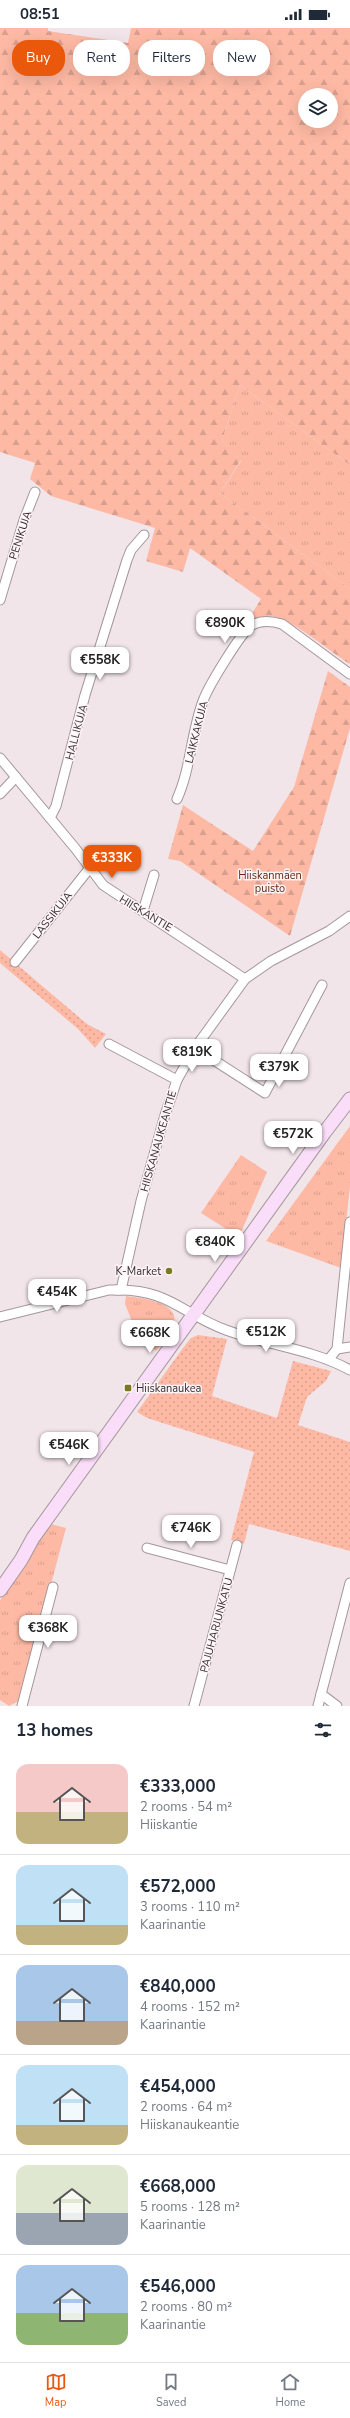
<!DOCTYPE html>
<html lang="en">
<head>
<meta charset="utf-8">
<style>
  body { margin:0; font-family:"Nunito Sans",sans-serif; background:#f2f2f3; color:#1f2937; height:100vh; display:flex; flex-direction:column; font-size:15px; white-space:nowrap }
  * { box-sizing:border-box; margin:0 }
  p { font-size:13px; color:#747a83 }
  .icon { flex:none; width:22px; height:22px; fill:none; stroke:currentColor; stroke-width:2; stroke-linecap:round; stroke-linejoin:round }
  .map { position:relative; height:1678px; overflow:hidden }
  .drawer { display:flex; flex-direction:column; background:#fff; flex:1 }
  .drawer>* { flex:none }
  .hud { position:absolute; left:12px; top:12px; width:326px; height:36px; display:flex; gap:8px }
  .fabs { position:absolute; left:298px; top:60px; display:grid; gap:8px }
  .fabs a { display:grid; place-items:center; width:40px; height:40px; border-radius:50%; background:#fff; box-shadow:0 4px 16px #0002; font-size:20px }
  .price { position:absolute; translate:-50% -34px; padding:0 9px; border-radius:8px; background:#fff; color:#222; font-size:13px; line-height:26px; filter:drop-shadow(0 1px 2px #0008) }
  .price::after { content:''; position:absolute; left:50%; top:24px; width:12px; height:9px; margin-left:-6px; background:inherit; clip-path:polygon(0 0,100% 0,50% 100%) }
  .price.active { background:#ea580c; color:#fff }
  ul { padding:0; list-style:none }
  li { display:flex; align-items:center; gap:12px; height:100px; padding:0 16px }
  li+li { border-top:1px solid #e0e1e3 }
  li span { display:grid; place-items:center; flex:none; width:112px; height:80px; border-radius:12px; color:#555 }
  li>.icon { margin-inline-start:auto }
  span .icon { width:48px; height:48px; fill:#fffc; stroke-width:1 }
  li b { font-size:17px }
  h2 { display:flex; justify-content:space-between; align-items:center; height:48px; padding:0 16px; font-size:17px }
  .chip { padding:0 14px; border-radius:16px; background:#fff; box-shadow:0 4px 16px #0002; font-size:14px; line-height:36px }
  .chip.active { background:#ea580c; color:#fff }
  .status { display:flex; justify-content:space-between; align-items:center; height:28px; padding:0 20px; background:#fff; direction:ltr }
  .status svg { height:11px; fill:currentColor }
  .tabs { display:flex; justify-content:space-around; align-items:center; height:56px; border-top:1px solid #e0e1e3; background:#fff; font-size:11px; color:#747a83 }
  .tabs a { display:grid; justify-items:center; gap:2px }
  .tabs .active { color:#ea580c }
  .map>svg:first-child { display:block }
</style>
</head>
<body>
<div class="status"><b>08:51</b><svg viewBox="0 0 49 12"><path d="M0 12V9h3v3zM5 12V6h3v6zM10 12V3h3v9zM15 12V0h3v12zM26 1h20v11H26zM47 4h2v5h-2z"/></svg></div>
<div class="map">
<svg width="350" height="1678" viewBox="0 0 350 1678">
  <defs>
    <pattern id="grass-tufts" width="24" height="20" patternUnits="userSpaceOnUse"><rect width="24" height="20" fill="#fdb9a4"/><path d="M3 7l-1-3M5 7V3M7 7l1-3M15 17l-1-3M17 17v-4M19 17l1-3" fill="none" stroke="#d99f8e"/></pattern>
    <pattern id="forest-firs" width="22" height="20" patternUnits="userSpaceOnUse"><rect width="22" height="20" fill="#fdb9a4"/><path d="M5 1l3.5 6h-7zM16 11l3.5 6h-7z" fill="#d99f8e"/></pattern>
    <pattern id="park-dots" width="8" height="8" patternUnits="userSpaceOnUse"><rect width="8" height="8" fill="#fdb9a4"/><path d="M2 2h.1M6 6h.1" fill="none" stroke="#d99f8e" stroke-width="1.8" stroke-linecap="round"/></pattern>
  </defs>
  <rect width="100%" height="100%" fill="#f2e5ea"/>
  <!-- grass -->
  <g fill="url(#grass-tufts)">
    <path d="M240,357L350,437V561L220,465L241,433L222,412Z"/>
    <path d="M350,1098V1159L341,1240L266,1213Z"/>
    <path d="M241,1127L267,1144L239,1209L201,1185Z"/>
    <path d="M126,1268C142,1270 184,1274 173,1300C169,1308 161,1316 156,1323L137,1306L125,1276Z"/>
    <path d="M51,1496L66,1500L20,1672L9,1678L0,1672V1573L6,1560Z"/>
  </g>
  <!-- forest -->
  <g fill="url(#forest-firs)" fill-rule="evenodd">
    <path d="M0,0H48V3L128,15L131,0H350V437L240,357L222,412L241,432L220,465L350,561V636C331,625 288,587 269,588C262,588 255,590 248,592L261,571L190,520L183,544L146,533L155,500L51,468L30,451L35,435L0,424ZM305,67H331V93H305Z"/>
    <path d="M328,643L350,659V700L290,908L180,833L168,831L183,777L253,823L294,759Z"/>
  </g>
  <!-- park -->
  <g fill="url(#park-dots)">
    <path d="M0,922L87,996L106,1006L95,1020L78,1001L0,935Z"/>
    <path d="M198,1307L227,1311L212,1368L277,1390L293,1333L331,1343L326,1353L307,1369L298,1397L350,1414V1523L249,1496L244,1516L231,1512L254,1424L147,1390L137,1384L183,1320L191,1310Z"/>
  </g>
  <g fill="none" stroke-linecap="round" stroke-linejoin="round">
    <!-- minor casing -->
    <g stroke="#a3979b" stroke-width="11">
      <g id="minor">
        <path d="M0,572L24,492L35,464"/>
        <path d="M0,730L75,820L103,857L245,951"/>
        <path d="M0,766L16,749"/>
        <path d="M177,771C191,740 191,705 203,673C208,659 241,604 252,597C261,592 272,593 282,596L350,646"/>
        <path d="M50,790L56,778L85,667L127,532L131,522L144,507"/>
        <path d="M143,883L154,847"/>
        <path d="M15,934L89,841"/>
        <path d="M109,1016L177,1052"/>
        <path d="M195,1020L265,1065L322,957"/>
        <path d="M116,1262C169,1261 182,1286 226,1302C266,1317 312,1321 350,1342"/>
        <path d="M0,1289L109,1262H121L141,1173L165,1087L177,1052L195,1020L245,951L271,933L329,903L350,888"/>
        <path d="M337,1321L350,1319"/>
        <path d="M329,1331L337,1321L350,1194"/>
        <path d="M147,1520L230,1542"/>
        <path d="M321,1666L337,1678"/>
        <path d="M22,1678L53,1559"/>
        <path d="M194,1678L237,1517"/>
        <path d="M318,1678L350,1555"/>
      </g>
    </g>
    <!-- secondary casing -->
    <g stroke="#a3979b" stroke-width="15">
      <path id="secondary" d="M0,1562L21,1532L33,1510L324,1105L350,1071"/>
    </g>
    <!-- minor -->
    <use href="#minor" stroke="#fff" stroke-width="9"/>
    <!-- secondary -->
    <use href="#secondary" stroke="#faddf8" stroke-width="13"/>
  </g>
  <!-- markers -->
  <g fill="#7c7920" stroke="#fef3f7" stroke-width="1.5">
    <circle cx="169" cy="1243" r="4"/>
    <rect x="124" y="1356" width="8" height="8" rx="2"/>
  </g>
  <g text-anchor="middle" stroke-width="3" stroke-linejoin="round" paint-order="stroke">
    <!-- street labels -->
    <g font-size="11" fill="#332e30" stroke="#fef3f7">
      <text transform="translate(20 507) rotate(-72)" y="4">PENIKUJA</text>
      <text transform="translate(76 704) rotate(-75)" y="4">HALLIKUJA</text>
      <text transform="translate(196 704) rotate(-76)" y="4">LAIKKAKUJA</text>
      <text transform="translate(146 885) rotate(31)" y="4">HIISKANTIE</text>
      <text transform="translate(52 887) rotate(-52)" y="4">LASSIKUJA</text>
      <text transform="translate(158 1113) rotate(-74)" y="4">HIISKANAUKEANTIE</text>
      <text transform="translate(216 1597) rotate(-75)" y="4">PAJUHARJUNKATU</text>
    </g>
    <!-- park labels -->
    <g font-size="11" fill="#632713" stroke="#fef3f7">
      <text x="270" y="851">Hiiskanmäen<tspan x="270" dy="13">puisto</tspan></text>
    </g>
    <!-- poi labels -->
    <g font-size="11" fill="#332e30" stroke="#fef3f7" text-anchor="end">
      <text x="161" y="1247">K-Market</text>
      <text x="136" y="1364" text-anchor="start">Hiiskanaukea</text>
    </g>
  </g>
</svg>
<div class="fabs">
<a><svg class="icon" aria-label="layers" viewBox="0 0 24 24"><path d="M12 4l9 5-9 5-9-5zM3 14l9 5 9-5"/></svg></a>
</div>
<b class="price" style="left:225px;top:616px">€890K</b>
<b class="price" style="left:100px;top:653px">€558K</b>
<b class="price active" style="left:112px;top:851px">€333K</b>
<b class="price" style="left:192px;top:1045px">€819K</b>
<b class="price" style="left:279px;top:1060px">€379K</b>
<b class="price" style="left:293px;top:1127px">€572K</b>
<b class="price" style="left:215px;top:1235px">€840K</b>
<b class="price" style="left:57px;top:1285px">€454K</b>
<b class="price" style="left:266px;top:1325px">€512K</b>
<b class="price" style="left:150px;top:1326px">€668K</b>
<b class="price" style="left:69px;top:1438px">€546K</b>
<b class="price" style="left:191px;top:1521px">€746K</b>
<b class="price" style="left:48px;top:1621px">€368K</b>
<div class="hud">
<a class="chip active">Buy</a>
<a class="chip">Rent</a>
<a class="chip">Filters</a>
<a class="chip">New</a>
</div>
</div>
<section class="drawer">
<h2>13 homes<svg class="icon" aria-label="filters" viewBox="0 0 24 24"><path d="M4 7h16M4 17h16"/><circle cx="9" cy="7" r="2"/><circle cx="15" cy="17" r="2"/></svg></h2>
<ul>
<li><span style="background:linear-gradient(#f6c9c9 60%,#c2b280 0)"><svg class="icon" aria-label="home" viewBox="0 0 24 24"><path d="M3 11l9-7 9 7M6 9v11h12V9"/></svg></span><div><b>€333,000</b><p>2 rooms · 54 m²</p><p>Hiiskantie</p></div></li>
<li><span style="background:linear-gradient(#bfe0f5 75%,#c2b280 0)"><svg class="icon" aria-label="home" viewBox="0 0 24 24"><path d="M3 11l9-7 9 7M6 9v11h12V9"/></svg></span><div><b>€572,000</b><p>3 rooms · 110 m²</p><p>Kaarinantie</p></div></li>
<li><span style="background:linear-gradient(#a9c7e8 70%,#b9a48a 0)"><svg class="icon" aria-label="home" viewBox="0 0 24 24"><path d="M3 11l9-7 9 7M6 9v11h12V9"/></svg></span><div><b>€840,000</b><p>4 rooms · 152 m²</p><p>Kaarinantie</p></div></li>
<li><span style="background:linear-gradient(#bfe0f5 75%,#c2b280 0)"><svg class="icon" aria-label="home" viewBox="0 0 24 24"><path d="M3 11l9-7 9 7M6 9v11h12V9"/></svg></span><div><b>€454,000</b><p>2 rooms · 64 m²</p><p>Hiiskanaukeantie</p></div></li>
<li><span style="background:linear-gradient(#dfe7d0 60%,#9aa5b1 0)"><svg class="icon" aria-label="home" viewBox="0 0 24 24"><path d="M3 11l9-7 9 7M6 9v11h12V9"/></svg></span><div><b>€668,000</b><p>5 rooms · 128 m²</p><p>Kaarinantie</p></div></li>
<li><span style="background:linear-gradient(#a9c7e8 60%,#8fb573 0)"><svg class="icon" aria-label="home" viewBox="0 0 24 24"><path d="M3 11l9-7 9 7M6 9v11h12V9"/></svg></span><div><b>€546,000</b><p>2 rooms · 80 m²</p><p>Kaarinantie</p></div></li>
</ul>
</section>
<nav class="tabs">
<a class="active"><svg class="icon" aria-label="map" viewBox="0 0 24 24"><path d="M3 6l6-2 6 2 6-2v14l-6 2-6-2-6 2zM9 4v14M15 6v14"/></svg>Map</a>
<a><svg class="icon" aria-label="saved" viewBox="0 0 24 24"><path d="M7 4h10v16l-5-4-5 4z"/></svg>Saved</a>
<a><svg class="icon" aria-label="home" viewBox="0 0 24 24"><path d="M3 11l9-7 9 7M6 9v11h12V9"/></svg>Home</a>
</nav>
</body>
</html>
